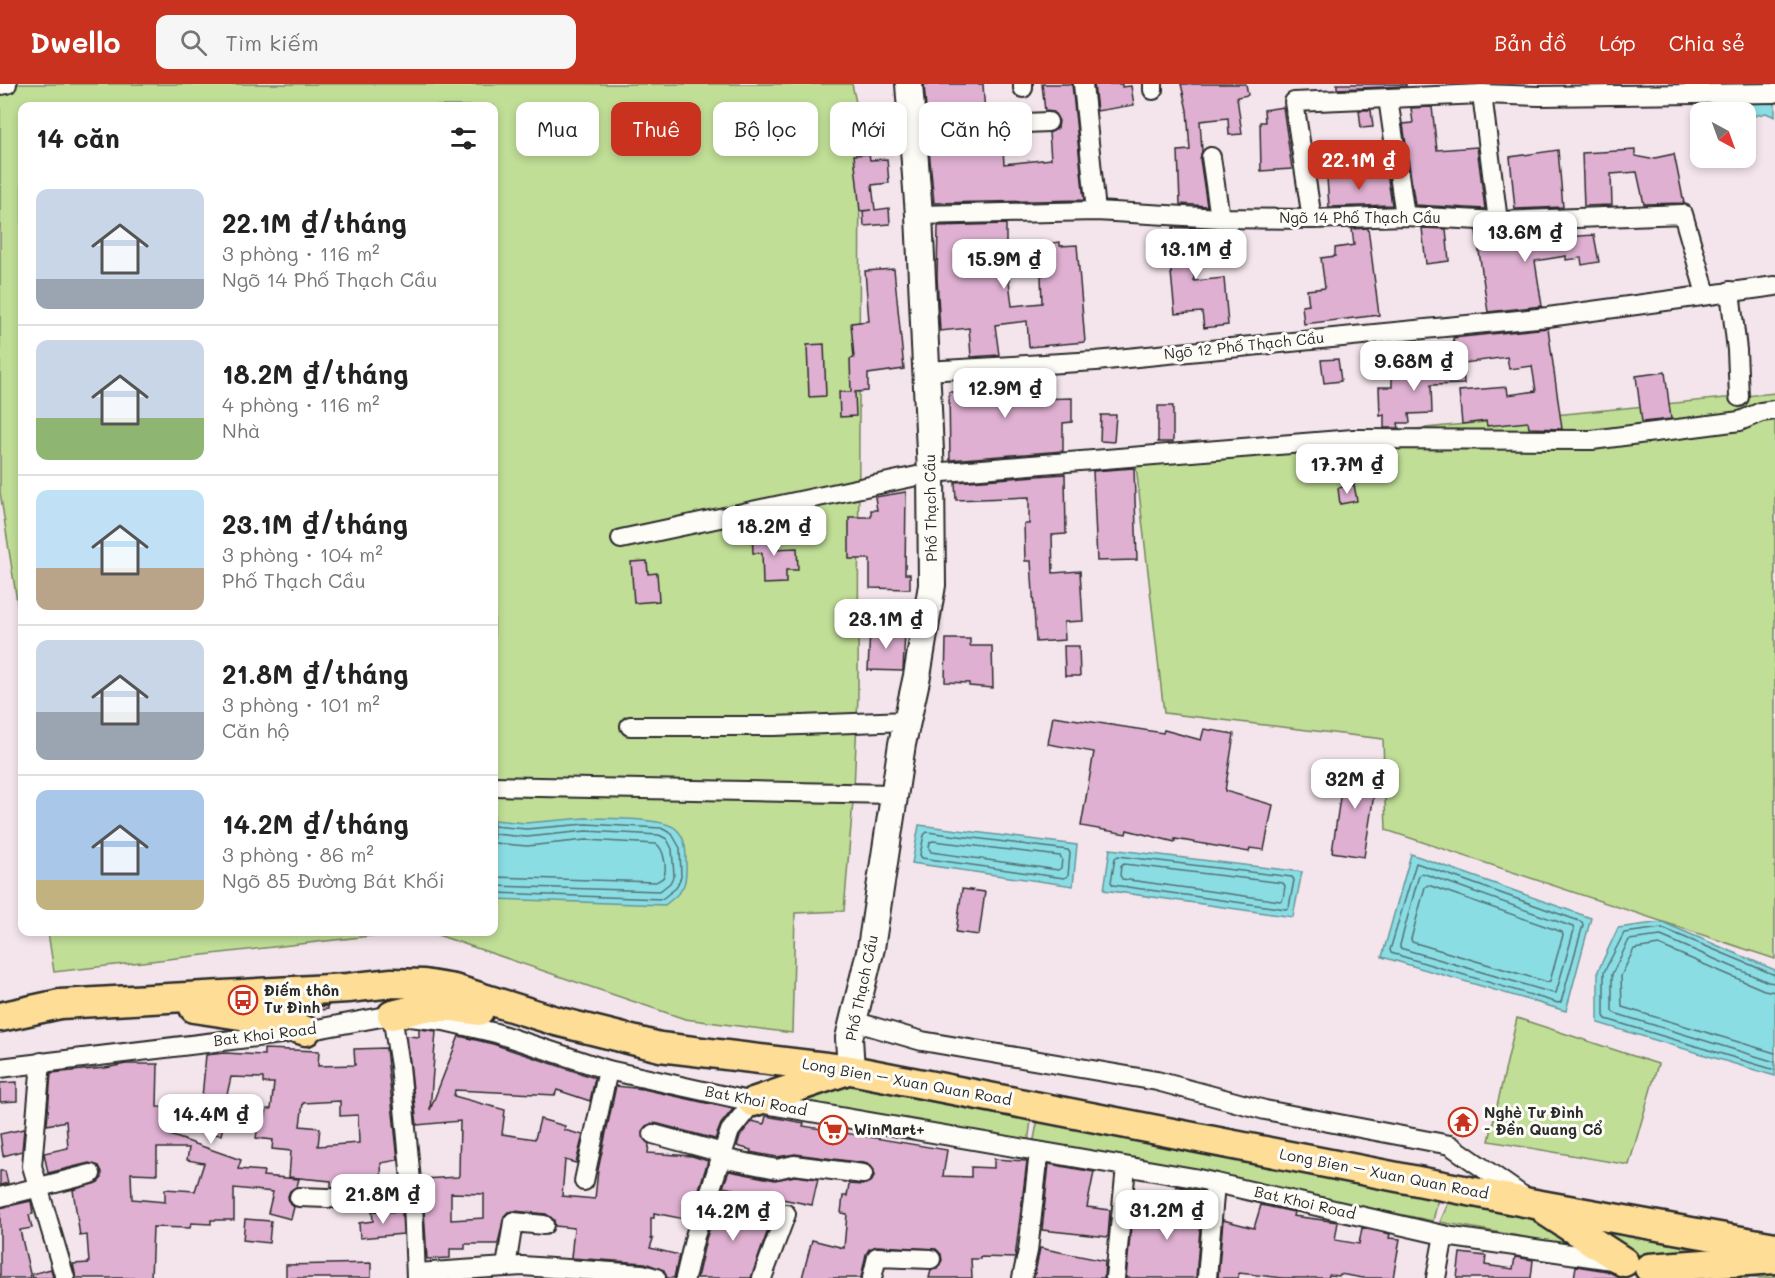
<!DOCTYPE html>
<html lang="vi">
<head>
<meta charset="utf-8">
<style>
  body { margin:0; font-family:Mali,sans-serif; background:#f6f6f6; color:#222; height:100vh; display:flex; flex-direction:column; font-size:22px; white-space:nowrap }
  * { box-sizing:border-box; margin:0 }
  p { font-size:20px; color:#767676 }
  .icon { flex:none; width:33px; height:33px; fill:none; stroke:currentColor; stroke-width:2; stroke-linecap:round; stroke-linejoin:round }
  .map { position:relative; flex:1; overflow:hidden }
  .side { position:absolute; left:18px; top:18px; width:480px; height:834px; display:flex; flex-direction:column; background:#fff; border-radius:12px; box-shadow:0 3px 9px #0003 }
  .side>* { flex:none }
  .banner { position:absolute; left:516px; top:18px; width:570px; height:54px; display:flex; gap:12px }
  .needle { width:39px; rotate:139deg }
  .fabs { position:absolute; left:1690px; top:18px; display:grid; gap:12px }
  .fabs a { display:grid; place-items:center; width:66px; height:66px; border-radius:12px; background:#fff; box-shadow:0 3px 9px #0003; font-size:30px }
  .price { position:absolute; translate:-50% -51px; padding:0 14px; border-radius:12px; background:#fff; color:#222; font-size:20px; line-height:39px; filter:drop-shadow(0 2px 3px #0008) }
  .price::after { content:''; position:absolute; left:50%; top:36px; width:18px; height:14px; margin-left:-9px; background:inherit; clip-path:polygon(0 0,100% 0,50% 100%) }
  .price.selected { background:#c8321e; color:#fff }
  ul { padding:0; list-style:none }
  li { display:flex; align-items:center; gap:18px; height:150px; padding:0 18px }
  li+li { border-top:2px solid #e0e0e0 }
  li span { display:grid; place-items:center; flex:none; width:168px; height:120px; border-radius:12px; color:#555 }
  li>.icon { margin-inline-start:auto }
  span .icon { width:72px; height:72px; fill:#fffc; stroke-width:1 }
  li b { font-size:26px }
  h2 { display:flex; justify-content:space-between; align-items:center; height:72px; padding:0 18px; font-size:26px }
  .chip { padding:0 21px; border-radius:12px; background:#fff; box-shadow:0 3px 9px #0003; font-size:21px; line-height:54px }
  .chip.selected { background:#c8321e; color:#fff }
  header { display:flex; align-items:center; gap:36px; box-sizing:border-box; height:84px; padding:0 30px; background:#c8321e; color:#fff }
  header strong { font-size:28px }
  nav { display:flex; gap:33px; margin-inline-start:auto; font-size:21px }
  .search { width:420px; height:54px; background:#f6f6f6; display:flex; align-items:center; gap:15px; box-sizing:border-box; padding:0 21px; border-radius:12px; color:#767676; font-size:22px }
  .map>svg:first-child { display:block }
</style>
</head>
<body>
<header>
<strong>Dwello</strong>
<div class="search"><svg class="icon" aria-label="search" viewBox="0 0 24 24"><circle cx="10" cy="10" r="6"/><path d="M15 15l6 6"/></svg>Tìm kiếm</div>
<nav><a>Bản đồ</a><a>Lớp</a><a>Chia sẻ</a></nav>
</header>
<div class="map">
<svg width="1775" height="1194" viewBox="0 0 1775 1194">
  <rect width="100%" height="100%" fill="#f4e5ec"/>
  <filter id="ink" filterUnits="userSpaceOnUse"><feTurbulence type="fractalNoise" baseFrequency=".0167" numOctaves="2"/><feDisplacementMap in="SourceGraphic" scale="12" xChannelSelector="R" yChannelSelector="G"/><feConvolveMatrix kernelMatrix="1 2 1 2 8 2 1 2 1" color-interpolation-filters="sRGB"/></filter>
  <g filter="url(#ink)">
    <!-- green -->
    <g fill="#c0de96" stroke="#768460" stroke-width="1.5">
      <path d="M0,0H852L860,37L858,612L854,705L844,827L795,829L792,949L685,935L429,848H494V22H22V550L0,408Z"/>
      <path d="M1775,309V875L1386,746L1383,655L1164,629L1135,373Z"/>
      <path d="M48,848H405L54,888Z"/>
      <path d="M1517,934L1658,980L1629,1081L1489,1057Z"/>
      <path d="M858,1000L1032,1029L1028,1059L774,1019L831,1003Z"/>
      <path d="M1039,1030L1439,1111L1433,1137L1291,1108L1033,1060Z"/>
      <path d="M1451,1113L1524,1128L1580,1163L1440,1138Z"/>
      <path d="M1560,1133L1774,1171H1630Z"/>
      <path d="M1775,1184V1194H1732L1710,1189Z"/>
    </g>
    <!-- water -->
    <g fill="#8bdde4" stroke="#65969a" stroke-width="1.5">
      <path d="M1775,15V33L1766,29L1754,32L1721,24L1720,18Z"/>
      <path d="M585,734C605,735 663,733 676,745C686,754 686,767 686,779C687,803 683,807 665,821L494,815V736L526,739Z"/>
      <path d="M919,741L1077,761L1073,802L912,779Z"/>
      <path d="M1110,765L1302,788L1293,833L1104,806Z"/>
      <path d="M1411,770L1591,834L1566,927L1382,873Z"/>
      <path d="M1662,838L1775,886V992L1598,939V887L1618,844Z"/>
    </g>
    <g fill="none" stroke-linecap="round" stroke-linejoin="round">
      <!-- shore -->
      <g stroke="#517275" stroke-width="1.5">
        <path d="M494,742L526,745L586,740L661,744L672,750L680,764L681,793L676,804L662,815L494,809"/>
        <path d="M927,748L1068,766L1070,769L1068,792L1064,794L922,774L920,771L924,751Z"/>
        <path d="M494,750L527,753L586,747L659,751L667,755L672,765L674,791L670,799L660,807L494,802"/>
        <path d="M933,757L1060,772L1062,775L1061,784L1058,786L931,768L929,764L930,758Z"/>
        <path d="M494,759L527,762L586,756L656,760C664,764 667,784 664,792C663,795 659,796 656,798L494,793"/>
        <path d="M1118,772L1292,793L1294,796L1289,823L1286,825L1113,801L1111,798L1115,774Z"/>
        <path d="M1416,779L1582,838L1583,841L1561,918L1558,919L1391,869L1390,866Z"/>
        <path d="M1124,780L1283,799L1285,802L1283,815L1280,817L1122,795L1120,791L1121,782Z"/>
        <path d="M1422,789L1573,843L1574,846L1556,909H1553L1400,864V861L1419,791Z"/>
        <path d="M1428,801L1562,848L1563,851L1550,897L1547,898L1412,858L1411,855L1425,803Z"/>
        <path d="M1775,891L1662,844L1624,849L1604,888V932L1606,935L1775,986"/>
        <path d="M1775,899L1768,898L1661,852L1629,856L1612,890V927L1614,929L1775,978"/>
        <path d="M1775,908L1764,906L1659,861L1634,865L1621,892L1622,923L1775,969"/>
      </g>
    </g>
    <!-- building -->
    <g fill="#dfb0d2" stroke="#2b2b2b" stroke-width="1.5" fill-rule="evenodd">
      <path d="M924,0H983L985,30L930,32V25H926Z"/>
      <path d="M1042,0H1072L1084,116L934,119L928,55L1002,51L1004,80L1051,75L1049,49L1058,44L1059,37L1054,28L1045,27Z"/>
      <path d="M1094,0H1122V3L1131,2L1134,21L1097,27Z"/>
      <path d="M1181,0H1246L1248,11L1237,13L1242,50L1229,51L1228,34L1200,37L1202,67L1200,75L1207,122L1180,120L1178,67L1190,66L1187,26Z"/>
      <path d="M1337,0H1406V2L1337,5Z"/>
      <path d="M1283,23L1292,85L1261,87L1260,38H1265L1264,26Z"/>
      <path d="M1432,23L1437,66L1477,63L1485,125L1415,121L1403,40L1413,39L1411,24Z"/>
      <path d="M1359,26H1371L1373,43L1361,44Z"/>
      <path d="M1558,66L1563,123L1515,125L1510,73Z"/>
      <path d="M1635,66V72L1650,75L1674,70L1684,119L1644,120L1637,88L1611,90L1612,121L1584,122L1582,69Z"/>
      <path d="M869,70L870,76L887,75L889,99L872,101L875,126L889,124L890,140L864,142L863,127L871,126L860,127L854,71Z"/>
      <path d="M1362,89V92L1387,89L1392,121L1329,123L1327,94Z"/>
      <path d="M1006,140V160H1011L1009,197L1012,222L1042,219L1041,191L1047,190L1045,160L1060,158V162L1077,161L1085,258L1029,263L1027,237L995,241L999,271L971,273L969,244L940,247L937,193L938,142Z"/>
      <path d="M1173,143L1222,145L1223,153L1192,155L1194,197L1224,194L1228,241L1204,244L1202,228L1175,230L1169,168L1174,167Z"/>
      <path d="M1368,144L1379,231L1304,240L1302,222L1309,221L1307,206L1325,204L1321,174L1335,172V164L1354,161L1352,145Z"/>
      <path d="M1422,144L1446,145L1449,177L1426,180Z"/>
      <path d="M1565,146V153L1594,151L1599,178L1582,181L1581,174L1566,176V172L1535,177L1542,222L1488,228L1476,147Z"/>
      <path d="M894,185L904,285L868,290V307L855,308L856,332L840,333L839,308H851L850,275L854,274L851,239L869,237L865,187Z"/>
      <path d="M1548,244L1562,345L1529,344L1528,338L1487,342L1486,337L1462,340L1459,307L1507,303L1508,311L1536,307L1532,282L1509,285L1507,273L1457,280L1453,254Z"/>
      <path d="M824,260L826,312L809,313L807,261Z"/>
      <path d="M1338,275L1341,297L1324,299L1321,276Z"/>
      <path d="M1463,281L1464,300L1431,301L1432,329L1409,330L1410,339H1398L1399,344H1384V331L1380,332L1379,303H1392V285Z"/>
      <path d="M1665,288L1671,335L1642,338L1636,292Z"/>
      <path d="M1036,292V315L1072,314V338L1063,339V367L950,376L949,308H965V296Z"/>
      <rect x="1158" y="322" width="15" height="36"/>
      <path d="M1101,331H1116L1114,358L1100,357Z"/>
      <path d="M1370,369L1372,394L1345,395L1343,371Z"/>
      <path d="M1134,384L1137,476L1097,477L1093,387Z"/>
      <path d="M1065,390L1066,450L1052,451L1053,489L1080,487L1083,537L1064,538L1065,556L1036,558L1031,477H1025L1024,440H1029V413L956,416L955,398Z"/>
      <path d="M1354,401L1357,417L1340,420L1338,404Z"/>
      <path d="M906,408L905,490H910V505L870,504V475H849V433H871V426H877L875,413Z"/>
      <path d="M773,445V465L797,464L798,486H786V499L763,500L762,469H753L752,446Z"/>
      <path d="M647,477L648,490L657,489L659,517L634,519L631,478Z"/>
      <path d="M870,546L905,547L903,587L868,586Z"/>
      <path d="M946,555H970V562H992L993,604L969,602V599L945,598Z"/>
      <path d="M1064,562H1079L1080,592H1065Z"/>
      <path d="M1053,632L1163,649L1164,646L1201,656L1204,645L1234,650L1225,707L1273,721L1264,766L1250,764L1249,768L1175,755V758L1127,746L1126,750L1081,742L1094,668L1048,660Z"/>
      <path d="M1345,680L1378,685L1364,773L1332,768Z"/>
      <path d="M962,805L985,808L979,851L956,848Z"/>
      <path d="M328,922V925L302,928L301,923Z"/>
      <path d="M419,945L436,947L430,1026L459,952L493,960L595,994L590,1017L557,1006L555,1011L455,1006L454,1012L505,1026L502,1050L535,1055L540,1035L565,1042L564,1046L583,1051L576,1079L565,1076L562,1112L595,1115L598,1086L616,1002L643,1005L733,1025L721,1040L715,1055L655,1039L646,1042L642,1047V1053L649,1060L648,1069L692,1072L708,1077L689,1136L654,1129V1134H651V1154L653,1155L650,1164L679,1171L674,1194H667L664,1186L645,1179L571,1174L574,1144L555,1142L554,1136L546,1130L514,1127L508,1128L504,1132L498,1160H465V1165H450V1174L427,1175L422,1095L458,1093L459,1091L460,1037L417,1041L407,952L419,953ZM451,1109L484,1110V1134L451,1136Z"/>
      <path d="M386,964L398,1076L381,1079L382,1105L331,1103V1097L289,1093L291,1067L272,1065L273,1056L256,1054L259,1034L265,1035L267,1025H271L274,999H263V994L231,993L221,1037L224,1038L221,1051L168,1045L167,1050L241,1076L238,1085L264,1087L263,1092L299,1095L297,1102L290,1107L288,1112L289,1119L294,1123L291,1135L268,1129L273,1108L234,1104V1136H211V1140L191,1139L190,1144L153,1143L151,1194H76L73,1180L89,1179L87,1151L80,1152L73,1106L98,1098L102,1094V1088L99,1082L89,1079L48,1089L44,1069L68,1064L66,1037L47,1041L51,989L105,984L126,980H158L157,1023L201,1024L206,971L224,969L264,971V965L319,967L318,982L355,981L354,965ZM340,1017V1032L358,1031L359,1059L318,1062L320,1044L300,1042L303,1019ZM157,1064H189L187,1076L204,1079L195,1107L165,1105V1118L132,1115L131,1089L157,1090Z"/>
      <path d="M17,998V1017L0,1018V999Z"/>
      <path d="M766,1032L804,1039L803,1042L947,1066L943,1092L971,1093V1083L994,1084V1075L1027,1077L1015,1174L980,1173V1175H971L972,1194H929L931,1186L937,1185L942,1176L941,1170L936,1165L877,1162L869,1165L866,1170L861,1194H802L812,1156L844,1164L847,1130L841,1129L843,1112H847L849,1100L862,1101L872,1097L874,1092V1086L870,1081L864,1079L795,1070L777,1073L750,1068L751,1066L737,1062L740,1052L752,1037L764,1040Z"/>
      <path d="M24,1045L22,1067L3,1072L0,1050Z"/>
      <path d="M1049,1080L1094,1088L1087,1123L1110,1126L1108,1153L1042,1146Z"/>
      <path d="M0,1087H5L8,1099L0,1101Z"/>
      <path d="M729,1087L775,1096L795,1092L818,1095L812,1121L723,1103Z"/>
      <path d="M1176,1102L1203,1108L1196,1194H1126L1133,1121L1144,1123L1141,1140L1169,1145Z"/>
      <path d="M720,1113L772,1135L751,1194H697L706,1155Z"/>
      <path d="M31,1117L33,1130L29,1131L32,1144L20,1146L31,1194H0V1124Z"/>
      <path d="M1261,1121L1294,1128L1293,1132L1338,1138L1335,1156L1359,1160L1362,1144L1390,1150L1389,1154L1400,1155L1393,1194H1363L1340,1190L1339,1192L1329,1191L1328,1194H1283L1239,1189L1238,1194H1218L1223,1136L1254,1144Z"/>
      <path d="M372,1127L402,1128L403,1150L360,1154L359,1139L373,1137Z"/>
      <path d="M245,1135L271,1137L269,1159L243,1156Z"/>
      <path d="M1040,1164L1105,1177L1104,1194H1034Z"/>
      <path d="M1460,1169L1486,1172L1485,1181L1513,1185L1515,1173L1533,1176L1531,1194H1457Z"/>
      <path d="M371,1179V1194H286V1181Z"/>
      <path d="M1576,1182L1607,1187L1621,1194H1574Z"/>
      <path d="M51,1185L53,1194H33L32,1190Z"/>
    </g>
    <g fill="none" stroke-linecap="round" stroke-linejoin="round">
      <!-- street casing -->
      <g stroke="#2b2b2b" stroke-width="22">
        <g id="street">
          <path d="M1023,0V4"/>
          <path d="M1083,0L1096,127"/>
          <path d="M1153,0V6"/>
          <path d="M0,1L7,0"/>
          <path d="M1388,14L1405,132"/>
          <path d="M912,44L1048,38"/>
          <path d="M1211,73L1220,134"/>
          <path d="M919,131L1096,127L1220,134L1312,135L1405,132L1498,137L1683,130L1706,210"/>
          <path d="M1312,135L1294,18L1482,10"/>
          <path d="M1498,137L1482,10L1539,12L1775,9"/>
          <path d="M1730,207L1737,266L1739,313"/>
          <path d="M926,287L1096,277L1548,233L1775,202"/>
          <path d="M621,455L931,389L1353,355L1592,356L1740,337L1761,328L1775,326"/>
          <path d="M630,642H774L907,637"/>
          <path d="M494,702L894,710"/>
          <path d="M392,931L400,982L413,1117L416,1194"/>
          <path d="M853,937L922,957L1157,997L1265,1026L1450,1061L1523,1112"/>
          <path d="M41,978L32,1082L65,1194"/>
          <path d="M0,984L306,947L392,931L444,937L496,949L608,986L753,1018L1194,1094L1452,1153L1612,1176"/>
          <path d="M653,1050L723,1069"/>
          <path d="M721,1074L777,1085L794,1081L863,1090"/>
          <path d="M584,1097L608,986"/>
          <path d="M0,1113L91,1090"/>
          <path d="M299,1113L413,1117"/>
          <path d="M506,1183L513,1138L544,1141"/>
          <path d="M417,1189L522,1182L642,1190L656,1194"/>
          <path d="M685,1194L695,1152L730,1047L753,1018"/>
          <path d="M762,1194L786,1130"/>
          <path d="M872,1194L877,1173L931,1175"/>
          <path d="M1022,1194L1028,1167L1039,1068"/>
          <path d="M1115,1194L1126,1083"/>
          <path d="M1207,1194L1215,1099"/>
          <path d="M1436,1194L1444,1151"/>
        </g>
      </g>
      <!-- secondary casing -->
      <g stroke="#2b2b2b" stroke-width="30">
        <path id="secondary" d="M851,986L849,954L871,864L902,660L917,592L932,501L931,389L919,131L909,0"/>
      </g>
      <!-- primary casing -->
      <g stroke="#2b2b2b" stroke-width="33">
        <g id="primary">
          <path d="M194,924L267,935L306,947"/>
          <path d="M392,931L425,923H451L479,927"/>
          <path d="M0,933L60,920L348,904L392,899L424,900L454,905L556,937L660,963L851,986L1535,1120L1775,1163"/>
          <path d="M753,1018L842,988"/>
          <path d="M1547,1128L1624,1178"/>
          <path d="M1649,1184L1775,1175"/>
        </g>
      </g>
      <!-- street -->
      <use href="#street" stroke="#fdfcf7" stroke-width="18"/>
      <!-- secondary -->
      <use href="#secondary" stroke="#fdfcf7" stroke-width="26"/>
      <!-- primary -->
      <use href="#primary" stroke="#fedd96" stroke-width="28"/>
    </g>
  </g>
  <!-- icons -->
  <defs>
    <g id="bus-ring" transform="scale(1.5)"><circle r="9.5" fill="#fdfcf7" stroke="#c8321e" stroke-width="1.5"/><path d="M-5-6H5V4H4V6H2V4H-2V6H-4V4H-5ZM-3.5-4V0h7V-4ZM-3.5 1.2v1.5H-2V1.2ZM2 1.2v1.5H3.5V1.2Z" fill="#c8321e"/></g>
    <g id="temple-ring" transform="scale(1.5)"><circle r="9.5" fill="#fdfcf7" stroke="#c8321e" stroke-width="1.5"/><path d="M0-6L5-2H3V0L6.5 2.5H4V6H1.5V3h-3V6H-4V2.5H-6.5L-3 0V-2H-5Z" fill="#c8321e"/></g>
    <g id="supermarket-ring" transform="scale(1.5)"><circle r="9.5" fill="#fdfcf7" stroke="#c8321e" stroke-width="1.5"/><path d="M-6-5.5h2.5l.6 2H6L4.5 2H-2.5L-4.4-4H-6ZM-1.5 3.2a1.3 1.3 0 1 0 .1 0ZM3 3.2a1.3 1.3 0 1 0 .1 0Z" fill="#c8321e"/></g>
  </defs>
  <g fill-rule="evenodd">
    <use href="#bus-ring" x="243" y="916"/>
    <use href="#temple-ring" x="1463" y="1038"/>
    <use href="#supermarket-ring" x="833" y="1046"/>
  </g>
  <g text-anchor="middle" stroke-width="6" stroke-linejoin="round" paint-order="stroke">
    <!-- street labels -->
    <g font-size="15" fill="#2b2b2b" stroke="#fdfcf7">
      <text x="1360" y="139">Ngõ 14 Phố Thạch Cầu</text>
      <text transform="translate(1244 262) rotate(-6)" y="5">Ngõ 12 Phố Thạch Cầu</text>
      <text transform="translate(931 424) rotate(-91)" y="5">Phố Thạch Cầu</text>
      <text transform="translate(862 904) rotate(-78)" y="5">Phố Thạch Cầu</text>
      <text transform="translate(265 951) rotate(-7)" y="5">Bat Khoi Road</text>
      <text transform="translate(907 998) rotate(10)" y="5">Long Bien – Xuan Quan Road</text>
      <text transform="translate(756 1017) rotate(11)" y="5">Bat Khoi Road</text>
      <text transform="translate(1384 1090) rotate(11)" y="5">Long Bien – Xuan Quan Road</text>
      <text transform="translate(1305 1119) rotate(13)" y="5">Bat Khoi Road</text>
    </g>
    <!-- poi labels -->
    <g font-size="15" font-weight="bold" fill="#2b2b2b" stroke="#fdfcf7" text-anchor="start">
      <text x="264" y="912">Điếm thôn<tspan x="264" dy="17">Tư Đình</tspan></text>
      <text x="1484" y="1034">Nghè Tư Đình<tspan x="1484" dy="17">- Đền Quang Cổ</tspan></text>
      <text x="854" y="1051">WinMart+</text>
    </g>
  </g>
</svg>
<div class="fabs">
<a><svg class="needle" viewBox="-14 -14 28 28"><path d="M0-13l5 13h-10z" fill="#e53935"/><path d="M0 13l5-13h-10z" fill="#767676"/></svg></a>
</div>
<b class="price selected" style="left:1359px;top:107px">22.1M ₫</b>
<b class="price" style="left:1525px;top:179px">13.6M ₫</b>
<b class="price" style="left:1196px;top:196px">13.1M ₫</b>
<b class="price" style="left:1004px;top:206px">15.9M ₫</b>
<b class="price" style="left:1414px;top:308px">9.68M ₫</b>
<b class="price" style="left:1005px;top:335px">12.9M ₫</b>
<b class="price" style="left:1347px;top:411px">17.7M ₫</b>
<b class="price" style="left:774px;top:473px">18.2M ₫</b>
<b class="price" style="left:886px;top:566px">23.1M ₫</b>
<b class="price" style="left:1355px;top:726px">32M ₫</b>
<b class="price" style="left:211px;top:1061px">14.4M ₫</b>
<b class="price" style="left:383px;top:1141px">21.8M ₫</b>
<b class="price" style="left:1167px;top:1157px">31.2M ₫</b>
<b class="price" style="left:733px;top:1158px">14.2M ₫</b>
<div class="banner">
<a class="chip">Mua</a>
<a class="chip selected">Thuê</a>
<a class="chip">Bộ lọc</a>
<a class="chip">Mới</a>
<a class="chip">Căn hộ</a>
</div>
<section class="side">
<h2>14 căn<svg class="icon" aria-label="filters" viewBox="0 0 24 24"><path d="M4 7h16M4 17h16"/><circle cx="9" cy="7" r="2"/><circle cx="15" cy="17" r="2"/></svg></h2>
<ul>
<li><span style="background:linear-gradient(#c9d6e8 75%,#9aa5b1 0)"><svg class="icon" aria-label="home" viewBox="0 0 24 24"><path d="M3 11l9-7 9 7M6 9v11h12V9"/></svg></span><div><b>22.1M ₫/tháng</b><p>3 phòng · 116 m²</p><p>Ngõ 14 Phố Thạch Cầu</p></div></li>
<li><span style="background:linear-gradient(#c9d6e8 65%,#8fb573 0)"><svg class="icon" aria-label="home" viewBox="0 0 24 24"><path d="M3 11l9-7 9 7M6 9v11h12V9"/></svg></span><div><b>18.2M ₫/tháng</b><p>4 phòng · 116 m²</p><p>Nhà</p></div></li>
<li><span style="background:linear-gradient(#bfe0f5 65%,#b9a48a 0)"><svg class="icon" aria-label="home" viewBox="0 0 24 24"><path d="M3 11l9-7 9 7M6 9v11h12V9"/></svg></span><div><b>23.1M ₫/tháng</b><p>3 phòng · 104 m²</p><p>Phố Thạch Cầu</p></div></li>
<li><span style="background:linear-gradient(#c9d6e8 60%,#9aa5b1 0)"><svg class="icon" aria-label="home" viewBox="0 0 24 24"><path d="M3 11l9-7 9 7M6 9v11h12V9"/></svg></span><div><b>21.8M ₫/tháng</b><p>3 phòng · 101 m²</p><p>Căn hộ</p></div></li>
<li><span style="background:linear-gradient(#a9c7e8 75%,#c2b280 0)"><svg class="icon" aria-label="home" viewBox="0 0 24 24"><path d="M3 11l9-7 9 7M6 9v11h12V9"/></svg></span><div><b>14.2M ₫/tháng</b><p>3 phòng · 86 m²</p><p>Ngõ 85 Đường Bát Khối</p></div></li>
</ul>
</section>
</div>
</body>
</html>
